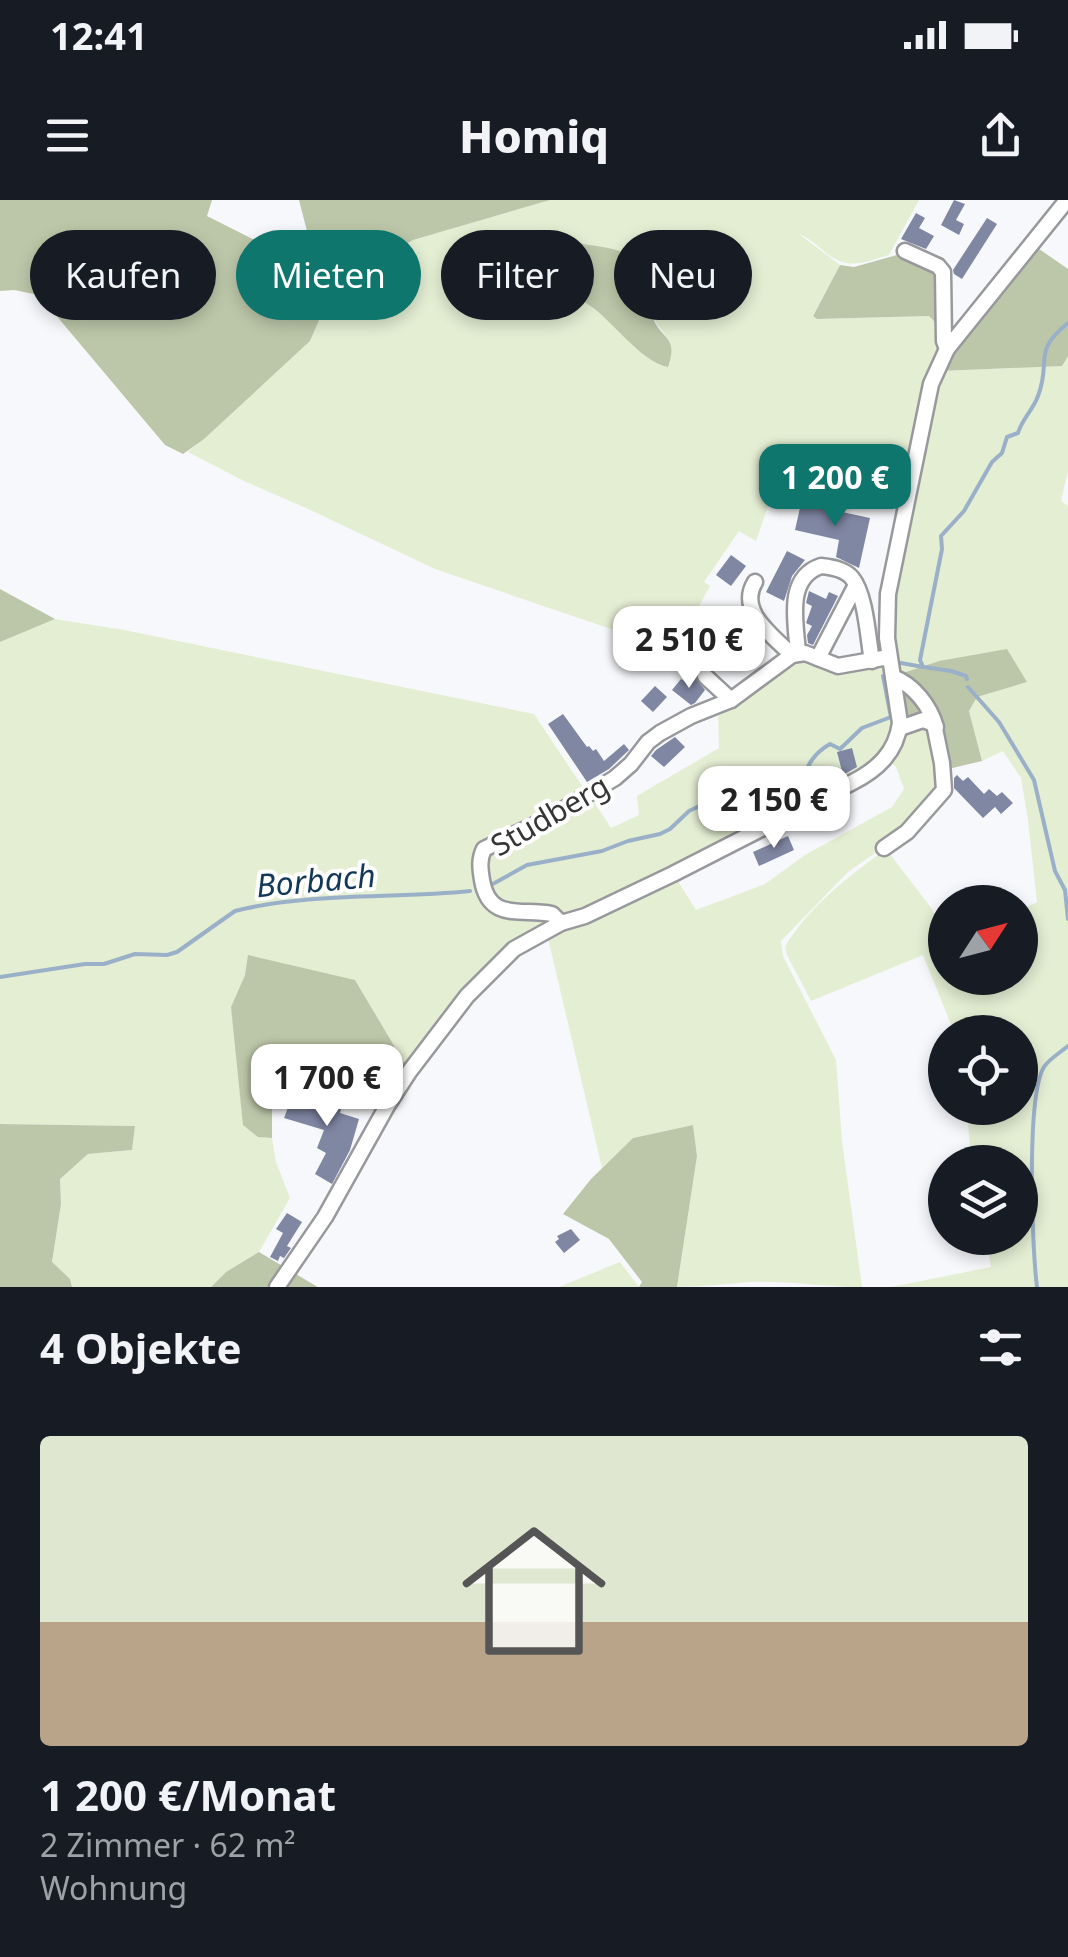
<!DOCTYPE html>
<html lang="de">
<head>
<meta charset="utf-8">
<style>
  body { margin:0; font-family:"Noto Sans",sans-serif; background:#242831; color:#f1f3f6; height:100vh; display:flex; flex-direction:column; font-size:38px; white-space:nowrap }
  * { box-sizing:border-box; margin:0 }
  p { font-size:32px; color:#9ea1a6 }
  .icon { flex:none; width:55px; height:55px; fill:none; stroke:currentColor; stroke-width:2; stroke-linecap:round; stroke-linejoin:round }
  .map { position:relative; height:1087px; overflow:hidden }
  .details { display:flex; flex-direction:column; background:#171b24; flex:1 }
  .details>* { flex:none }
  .guide { position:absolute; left:30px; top:30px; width:1010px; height:90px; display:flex; gap:20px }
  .needle { width:65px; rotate:54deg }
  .buttons { position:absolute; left:928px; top:685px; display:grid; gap:20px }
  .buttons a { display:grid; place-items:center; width:110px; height:110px; border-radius:50%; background:#171b24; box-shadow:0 5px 15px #0003; font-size:50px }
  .price { position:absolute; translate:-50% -85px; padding:0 22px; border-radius:20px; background:#fff; color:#222; font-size:32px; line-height:65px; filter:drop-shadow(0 2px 5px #0008) }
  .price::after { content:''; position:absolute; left:50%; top:60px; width:30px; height:22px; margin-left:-15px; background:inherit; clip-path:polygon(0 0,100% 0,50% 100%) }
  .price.selected { background:#0f766e; color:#fff }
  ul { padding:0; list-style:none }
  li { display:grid; align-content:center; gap:20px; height:530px; padding:0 40px }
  li span { display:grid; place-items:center; height:310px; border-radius:10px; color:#555 }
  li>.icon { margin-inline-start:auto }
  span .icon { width:180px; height:180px; fill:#fffc; stroke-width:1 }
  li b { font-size:42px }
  h2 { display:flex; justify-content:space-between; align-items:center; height:120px; padding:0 40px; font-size:42px }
  .chip { padding:0 35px; border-radius:45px; background:#171b24; box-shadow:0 5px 15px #0003; font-size:35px; line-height:90px }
  .chip.selected { background:#0f766e; color:#fff }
  .status { display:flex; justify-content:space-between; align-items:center; height:70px; padding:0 50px; background:#171b24; direction:ltr }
  .status svg { height:28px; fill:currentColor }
  header { display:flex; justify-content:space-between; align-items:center; height:130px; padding:0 40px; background:#171b24; font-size:45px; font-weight:800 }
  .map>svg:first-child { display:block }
</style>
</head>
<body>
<div class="status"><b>12:41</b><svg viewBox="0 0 49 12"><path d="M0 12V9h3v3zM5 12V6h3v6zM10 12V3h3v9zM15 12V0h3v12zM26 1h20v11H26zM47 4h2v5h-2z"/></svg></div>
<header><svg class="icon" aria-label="menu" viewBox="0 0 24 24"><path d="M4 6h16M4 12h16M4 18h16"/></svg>Homiq<svg class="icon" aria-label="share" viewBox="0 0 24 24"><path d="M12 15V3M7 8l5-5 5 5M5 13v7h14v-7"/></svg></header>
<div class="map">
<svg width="1068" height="1087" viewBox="0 0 1068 1087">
  <rect width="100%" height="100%" fill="#f7f8fb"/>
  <!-- green -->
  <g fill="#e4eed3" fill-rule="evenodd">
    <path d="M550,0H919L889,55C864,62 849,71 826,53C817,45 809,38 799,34L840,65L813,115L817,119L929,116L941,128L940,152L905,294L785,256L756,341L739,331L704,382L710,386L672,456L652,443L435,369L306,308L246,282L188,252L310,141L327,102L377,60L413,40ZM579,43L634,55L653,118L671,143L612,124L587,103L558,89L525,81L476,80L471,65L526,52L549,58Z"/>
    <path d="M1068,156V271L1061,301L1068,306V1087H891L991,1067L986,1038H1020V962H971L967,908H1020V832H954L923,755L811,801L787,755L785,747C808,707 849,676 886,649L932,709L945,733V778H1020V710L1037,702L1028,620L1021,578L1003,551L982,561L969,511L977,497L1026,482L939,461L894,476L890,418L940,171L1061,166Z"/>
    <path d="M55,419L124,430L534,514L588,595L481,651L495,705L483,655L591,597L611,628L639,615L637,596L719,548L718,508L793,456L834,467L888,459L898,528L874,568L559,723L531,734L408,869L355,780L245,775L231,807L258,937L272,938L276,962L290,998L259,1052L226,1072L211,1087H72L70,1079L52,1063L61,1004L60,979L88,954L132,950L135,926L0,924V442Z"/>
    <path d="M927,521L943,585L898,637L848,672L781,741L783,756L836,860L842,941L862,1087C824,1087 787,1080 749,1082C725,1084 701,1087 677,1087L697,956L693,925L633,938L602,968L547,734L674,675L696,710L765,684L805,655L892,607L904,589L896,567L886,558L900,529Z"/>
    <path d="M620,1062L639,1087H559Z"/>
  </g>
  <!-- forest -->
  <g fill="#bcc7a9">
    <path d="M0,0H212L207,16L278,52L289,62L302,53L309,39L299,0H550L413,40L377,60L327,102L310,141L204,239L183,254L165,245L39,95L14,90L0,91Z"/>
    <path d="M579,43C603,48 645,49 652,79C655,91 649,106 653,118C661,140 679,135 668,167C641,162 613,121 589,105C560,85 526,81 492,79C484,78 477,80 469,79L464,73L471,65L526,52L549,58Z"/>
    <path d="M1032,44L1068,69V156L1062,166L940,171L944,163Z"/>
    <path d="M904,53L936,67L941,128L929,116L817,119L813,116L840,65L854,67Z"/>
    <path d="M0,389L55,419L0,442Z"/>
    <path d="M1007,449L1027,482L977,497L969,511L982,561L944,570L936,526H902L894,476L939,461Z"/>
    <path d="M248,755L355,780L408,869L385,905L350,884L326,844L292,854L272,873V938L258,937L243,925L231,807L245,775Z"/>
    <path d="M0,924L135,926L132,950L88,954L60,979L61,1004L52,1062L70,1079L72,1087H0Z"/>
    <path d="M693,925L697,956L677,1087H639L642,1082L609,1039L563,1014L591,979L633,938Z"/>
    <path d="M259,1052L316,1086L317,1087H211L226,1072Z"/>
  </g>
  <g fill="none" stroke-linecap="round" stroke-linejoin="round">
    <!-- stream -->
    <g stroke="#9ab0c8" stroke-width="4">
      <path d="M901,463L923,467L920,460L942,349L941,336L964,311L992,262L1002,253L1007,237L1018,233C1022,219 1033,210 1038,196C1052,160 1031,153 1068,123"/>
      <path d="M924,467L951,471L966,476L967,479"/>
      <path d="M968,487L999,522L1034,580L1055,671L1065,690L1068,719"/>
      <path d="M491,685L527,665L602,651L628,641L660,634L670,629L689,611L712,600L726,589H738L743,581L758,583L764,588C774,588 779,585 787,583C793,582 798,584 805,582C804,566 816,552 830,544L840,549L862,528L891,517L883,476"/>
      <path d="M0,777L85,764H104L135,754L167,755L177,752L235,711C310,692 394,699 470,691"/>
      <path d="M1037,1087C1032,1049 1026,896 1044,867C1049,859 1061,852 1068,846"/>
    </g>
  </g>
  <!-- building -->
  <g fill="#8087a3">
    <path d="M954,0L965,4L956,20L964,24L959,35L941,25Z"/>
    <path d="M916,13L925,18L919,28L934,36L926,49L901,39Z"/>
    <path d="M987,18L997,24L962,79L954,74L953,70Z"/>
    <path d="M802,299L834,306L833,310L870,318L859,368L836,357L839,340L795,330Z"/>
    <path d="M787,351L805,360L792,376L784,401L766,392Z"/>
    <path d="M731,355L746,366L731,386L716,375Z"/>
    <path d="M809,391L826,399L829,392L838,396L813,445L808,443L807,435L812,426L806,423L812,406L806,403Z"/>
    <path d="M711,428L749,450L739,468L710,452L704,462L695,457Z"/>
    <path d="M695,477L705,490L695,503L691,505L672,490L681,479L689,484Z"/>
    <path d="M655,486L667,497L653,512L641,501Z"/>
    <path d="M563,514L587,547L589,546L593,551L596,549L604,561L624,544L629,550L609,569L587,582L548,524Z"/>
    <path d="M675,537L685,547L664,567L651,556L656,550Z"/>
    <path d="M852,548L857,567L843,575L837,552Z"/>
    <path d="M957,575L963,581L968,577L984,594L989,589L997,596L1002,592L1013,603L1001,614L995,607L983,618L954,588V578Z"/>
    <path d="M788,636L794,650L759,666L753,652Z"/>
    <path d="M315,888L344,897L340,913L359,919L350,950L332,984L315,974L326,953L317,948L324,930L284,918L291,900L299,901L303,897L311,900Z"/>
    <path d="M287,1013L302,1022L287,1046L291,1048L284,1058L280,1056L278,1061L270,1057L283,1033L276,1029Z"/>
    <path d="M571,1029L580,1040L564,1053L555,1042L559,1039L557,1036Z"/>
  </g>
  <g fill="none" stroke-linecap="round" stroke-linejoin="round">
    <!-- minor casing -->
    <g stroke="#98999c" stroke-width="19">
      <g id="minor">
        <path d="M905,51L938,66L943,72L944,141L947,149"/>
        <path d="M755,382C737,411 773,436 792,455"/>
        <path d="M798,453C796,423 785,378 821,366C831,367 845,369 852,378C866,395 868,439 872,461"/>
        <path d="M818,458L856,385"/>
        <path d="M705,476L731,500"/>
        <path d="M893,477C914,485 930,506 936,527"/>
        <path d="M884,648L907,632L944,590L942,563L934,524L923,520L900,528"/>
        <path d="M561,723L552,714C521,708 489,722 482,680C480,668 479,659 484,649L549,618L615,578L631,564L648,542L660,533L691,516L731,500L792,455L805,453L838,466L889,457"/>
        <path d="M295,891L281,882L279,872C308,834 368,867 401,884"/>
        <path d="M277,1087L325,1017L387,906L409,872L467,796L514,749L561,723L585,716L673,674L851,583C877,570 896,553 900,523L887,438L888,394L931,184L947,149L1067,0"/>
      </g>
    </g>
    <!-- minor -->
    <use href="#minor" stroke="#fff" stroke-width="14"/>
  </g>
  <g text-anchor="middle" stroke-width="8" stroke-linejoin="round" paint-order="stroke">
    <!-- street labels -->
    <g font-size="30" fill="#363637" stroke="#fff">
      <text transform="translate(550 616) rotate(-30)" y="10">Studberg</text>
    </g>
    <!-- water labels -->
    <g font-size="32" font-style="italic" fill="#123758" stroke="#fff">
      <text transform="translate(316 681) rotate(-5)" y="11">Borbach</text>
    </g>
  </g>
</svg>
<div class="buttons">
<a><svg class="needle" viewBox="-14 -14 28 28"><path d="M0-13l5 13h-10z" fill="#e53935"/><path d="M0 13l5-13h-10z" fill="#9ea1a6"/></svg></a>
<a><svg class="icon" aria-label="locate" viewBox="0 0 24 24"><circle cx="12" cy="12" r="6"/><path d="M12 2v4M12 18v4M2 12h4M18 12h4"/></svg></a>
<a><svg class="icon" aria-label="layers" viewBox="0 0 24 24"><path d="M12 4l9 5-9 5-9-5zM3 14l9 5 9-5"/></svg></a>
</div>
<b class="price selected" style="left:835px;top:329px">1 200 €</b>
<b class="price" style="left:689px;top:491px">2 510 €</b>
<b class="price" style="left:774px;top:651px">2 150 €</b>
<b class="price" style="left:327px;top:929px">1 700 €</b>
<div class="guide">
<a class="chip">Kaufen</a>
<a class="chip selected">Mieten</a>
<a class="chip">Filter</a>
<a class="chip">Neu</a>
</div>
</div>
<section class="details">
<h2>4 Objekte<svg class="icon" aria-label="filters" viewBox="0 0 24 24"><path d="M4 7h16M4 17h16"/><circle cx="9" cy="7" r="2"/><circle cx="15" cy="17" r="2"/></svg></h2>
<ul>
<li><span style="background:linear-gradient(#dfe7d0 60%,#b9a48a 0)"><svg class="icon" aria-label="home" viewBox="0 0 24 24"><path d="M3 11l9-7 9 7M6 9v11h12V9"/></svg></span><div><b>1 200 €/Monat</b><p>2 Zimmer · 62 m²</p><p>Wohnung</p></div></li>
</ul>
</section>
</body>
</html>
